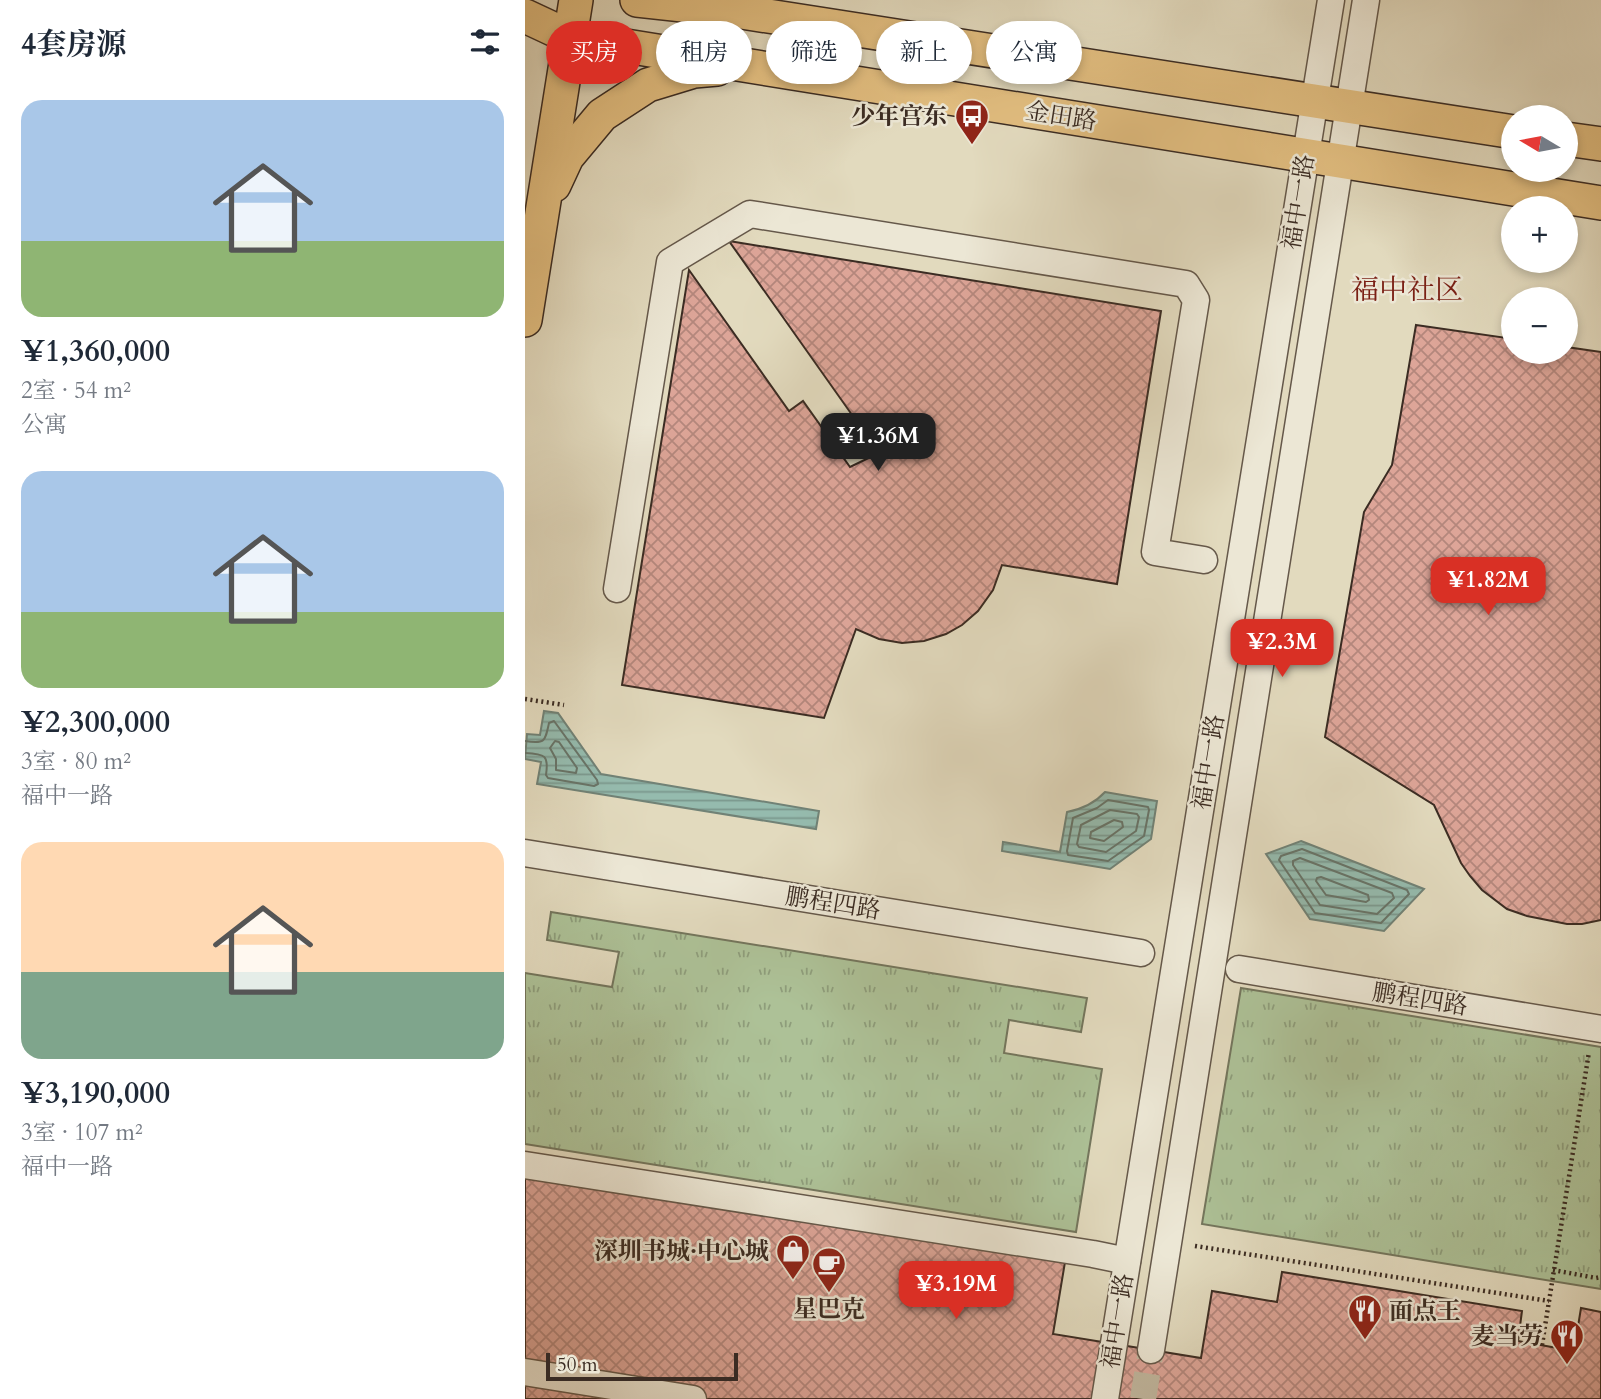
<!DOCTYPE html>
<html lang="zh">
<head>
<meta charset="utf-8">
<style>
  body { margin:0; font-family:Cardo,"Noto Serif SC",serif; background:#f2f2f3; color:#1f2937; height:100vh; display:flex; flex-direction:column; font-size:26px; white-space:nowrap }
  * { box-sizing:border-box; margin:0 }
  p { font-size:23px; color:#747a83 }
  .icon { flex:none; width:38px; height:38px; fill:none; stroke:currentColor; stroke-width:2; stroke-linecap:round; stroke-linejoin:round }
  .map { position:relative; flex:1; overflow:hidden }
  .drawer { display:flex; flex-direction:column; background:#fff; width:525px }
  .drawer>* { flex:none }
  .hud { position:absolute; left:21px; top:21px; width:665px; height:63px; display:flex; gap:14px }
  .needle { width:46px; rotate:280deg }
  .buttons { position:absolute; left:976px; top:105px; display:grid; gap:14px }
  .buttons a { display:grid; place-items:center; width:77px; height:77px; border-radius:50%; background:#fff; box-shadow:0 4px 10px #0003; font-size:35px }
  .scale { position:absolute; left:21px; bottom:18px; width:192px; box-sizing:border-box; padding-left:7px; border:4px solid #3b2c23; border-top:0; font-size:19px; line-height:24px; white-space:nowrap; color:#3b2c23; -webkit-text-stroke:5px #ece7d5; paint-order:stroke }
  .price { position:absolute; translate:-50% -60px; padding:0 16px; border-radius:14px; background:#d93025; color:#fff; font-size:23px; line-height:46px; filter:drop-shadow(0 2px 4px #0008) }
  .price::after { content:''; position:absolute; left:50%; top:42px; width:21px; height:16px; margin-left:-10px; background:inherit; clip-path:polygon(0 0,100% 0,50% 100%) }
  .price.selected { background:#222; color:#fff }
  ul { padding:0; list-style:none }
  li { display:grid; align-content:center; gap:14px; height:371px; padding:0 21px }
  li span { display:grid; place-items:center; height:217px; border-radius:21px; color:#555 }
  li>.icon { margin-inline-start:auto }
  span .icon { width:126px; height:126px; fill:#fffc; stroke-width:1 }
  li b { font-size:30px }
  h2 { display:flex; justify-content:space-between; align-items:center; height:84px; padding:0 21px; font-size:30px }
  .chip { padding:0 24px; border-radius:32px; background:#fff; box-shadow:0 4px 10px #0003; font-size:24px; line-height:63px }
  .chip.selected { background:#d93025; color:#fff }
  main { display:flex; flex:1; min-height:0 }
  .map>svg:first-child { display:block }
</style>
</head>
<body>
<main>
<section class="drawer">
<h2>4套房源<svg class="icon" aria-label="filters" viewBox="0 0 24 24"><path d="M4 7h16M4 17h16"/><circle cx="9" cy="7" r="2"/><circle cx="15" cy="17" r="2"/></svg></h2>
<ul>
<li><span style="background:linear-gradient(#a9c7e8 65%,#8fb573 0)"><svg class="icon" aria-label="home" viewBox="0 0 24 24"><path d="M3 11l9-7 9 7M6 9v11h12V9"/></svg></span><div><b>¥1,360,000</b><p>2室 · 54 m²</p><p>公寓</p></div></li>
<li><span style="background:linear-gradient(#a9c7e8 65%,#8fb573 0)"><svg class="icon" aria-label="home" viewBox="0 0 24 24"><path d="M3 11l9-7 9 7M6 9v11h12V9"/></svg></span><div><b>¥2,300,000</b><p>3室 · 80 m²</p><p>福中一路</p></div></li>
<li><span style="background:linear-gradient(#ffd9b3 60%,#7fa58c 0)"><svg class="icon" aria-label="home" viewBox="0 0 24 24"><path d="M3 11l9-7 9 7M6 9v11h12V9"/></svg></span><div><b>¥3,190,000</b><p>3室 · 107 m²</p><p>福中一路</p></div></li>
</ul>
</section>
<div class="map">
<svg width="1076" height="1399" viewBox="0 0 1076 1399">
  <defs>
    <pattern id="park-tufts" width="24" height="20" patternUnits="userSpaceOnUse" patternTransform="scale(1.75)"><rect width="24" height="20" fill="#adc197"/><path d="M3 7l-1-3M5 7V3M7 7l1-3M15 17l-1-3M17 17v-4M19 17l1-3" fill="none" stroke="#8e9d7b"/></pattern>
    <pattern id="water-rules" width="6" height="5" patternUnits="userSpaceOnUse" patternTransform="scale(1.75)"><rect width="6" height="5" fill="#95bbae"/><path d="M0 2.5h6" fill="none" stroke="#7b988d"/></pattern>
    <pattern id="building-cross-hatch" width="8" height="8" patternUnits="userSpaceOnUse" patternTransform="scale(1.75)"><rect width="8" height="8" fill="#dda598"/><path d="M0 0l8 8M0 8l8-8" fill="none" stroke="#b4877c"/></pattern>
  </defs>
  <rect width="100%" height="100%" fill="#e2dabe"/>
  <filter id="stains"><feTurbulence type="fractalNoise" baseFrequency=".00286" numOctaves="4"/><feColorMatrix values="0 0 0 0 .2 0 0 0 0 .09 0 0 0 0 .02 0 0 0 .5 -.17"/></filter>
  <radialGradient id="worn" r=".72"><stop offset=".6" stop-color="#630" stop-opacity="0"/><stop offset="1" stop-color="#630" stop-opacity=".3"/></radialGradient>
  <!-- park -->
  <g fill="url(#park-tufts)" stroke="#74765d" stroke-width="2">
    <path d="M26,912L562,998L556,1032L484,1020L479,1053L577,1069L551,1232L0,1144V973L87,987L94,952L22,940Z"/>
    <path d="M716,988L1076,1047V1289L677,1224Z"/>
  </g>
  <!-- water -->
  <g fill="url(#water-rules)" stroke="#718276" stroke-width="2">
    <path d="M19,711L33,713L76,774L294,811L291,829L12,784L16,762L0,759L2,734L15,735Z"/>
    <path d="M580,792L632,801L626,839L585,869L477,851L478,842L535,852L542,812C557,809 570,803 580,792Z"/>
    <path d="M776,841L899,889L859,931L785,919L741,854Z"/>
  </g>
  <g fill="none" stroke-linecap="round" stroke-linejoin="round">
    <!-- shore -->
    <g stroke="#687468" stroke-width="2">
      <path d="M0,741C20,744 20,742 24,723L29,721L72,780L73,784L69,786L23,778L21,775C24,755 20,754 0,753"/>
      <path d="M30,741L34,742L52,768L51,773L31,770V759L25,748Z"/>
      <path d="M583,800L623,807L624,810L619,836L583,861L543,855L542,851L548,818L572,808Z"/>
      <path d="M585,810L612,814L614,817L611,831L581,852L554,847L552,844L556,825Z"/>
      <path d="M589,820L597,822L598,827L579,841L565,838L566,832Z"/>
      <path d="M777,849L882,890L884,894L856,923L790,913L754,860L756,856Z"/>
      <path d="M775,858L867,893L869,898L852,914L795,905L768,865V861Z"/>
      <path d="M796,877L843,895L844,900L841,902L801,895L791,881L792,878Z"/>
    </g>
  </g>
  <!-- building -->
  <g fill="url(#building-cross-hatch)" stroke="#3b2c23" stroke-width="2">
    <path d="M204,241L636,311L592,584L477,565L468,590L453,611L437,625L421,634L399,641L377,643L354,639L331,629L299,718L97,685L164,270L264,411L278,401L325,467L354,453Z"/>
    <path d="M891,325L989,339V352H1041V347L1076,352V920L1057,924H1042L1002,916L982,909L957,890L945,876L936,863L909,805L800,737L839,512L867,465Z"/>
    <path d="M0,1175L540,1262L528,1334L676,1358L687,1291L752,1302L757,1272L997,1311L993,1341L1049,1351L1056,1308L1076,1312V1399H0Z"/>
  </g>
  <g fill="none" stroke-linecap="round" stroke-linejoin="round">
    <!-- minor-tunnel -->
    <path stroke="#c1b79f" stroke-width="26" stroke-dasharray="26 13" stroke-linecap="butt" d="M618,1399L626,1350"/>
    <!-- minor casing -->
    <g stroke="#65584a" stroke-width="29">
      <g id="minor">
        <path d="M92,589L145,262L225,214L661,284L671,300L630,552L679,560"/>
        <path d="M0,853L616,953"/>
        <path d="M714,969L1076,1029"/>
        <path d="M0,1165L568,1254L602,1261"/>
        <path d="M626,1350L841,0"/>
        <path d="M0,1372L168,1399"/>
        <path d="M580,1399L806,0"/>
      </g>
    </g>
    <!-- major casing -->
    <g stroke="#3b2c23" stroke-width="36">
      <g id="major">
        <path d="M112,0L204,10L989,132"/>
        <path d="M0,16L45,37L1076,203"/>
        <path d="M1041,139L1076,144"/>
        <path d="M29,185L42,157L77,115L123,85L169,71L192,69"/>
        <path d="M0,320L51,0"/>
      </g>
    </g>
    <!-- path -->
    <g stroke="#3b2c23" stroke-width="4.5" stroke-dasharray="2 3.5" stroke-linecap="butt">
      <path d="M0,699L39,705"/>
      <path d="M670,1246L1024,1301"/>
      <path d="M1028,1270L1071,1278L1076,1277"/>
      <path d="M1017,1345L1064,1052"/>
    </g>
    <!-- minor -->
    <use href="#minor" stroke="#ece7d5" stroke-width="26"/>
    <!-- major -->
    <use href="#major" stroke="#e1bd7f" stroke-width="33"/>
  </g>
  <!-- icons -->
  <defs>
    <g id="bus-pin" transform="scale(1.75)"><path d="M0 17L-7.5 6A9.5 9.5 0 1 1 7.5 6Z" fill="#8f2418" stroke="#ece7d5"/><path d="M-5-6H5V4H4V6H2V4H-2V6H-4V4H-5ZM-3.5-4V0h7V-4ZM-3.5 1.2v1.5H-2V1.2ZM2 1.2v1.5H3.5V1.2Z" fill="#fff"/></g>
    <g id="shop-pin" transform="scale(1.75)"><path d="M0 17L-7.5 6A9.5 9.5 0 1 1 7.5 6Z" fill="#8f2418" stroke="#ece7d5"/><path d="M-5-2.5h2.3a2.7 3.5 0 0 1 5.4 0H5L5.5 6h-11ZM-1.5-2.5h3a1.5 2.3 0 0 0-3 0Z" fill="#fff"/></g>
    <g id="cafe-pin" transform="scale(1.75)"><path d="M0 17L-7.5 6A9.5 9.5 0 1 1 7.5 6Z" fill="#8f2418" stroke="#ece7d5"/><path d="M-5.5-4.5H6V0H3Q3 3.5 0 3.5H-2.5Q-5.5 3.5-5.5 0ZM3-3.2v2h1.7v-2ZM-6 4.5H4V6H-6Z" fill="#fff"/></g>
    <g id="restaurant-pin" transform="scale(1.75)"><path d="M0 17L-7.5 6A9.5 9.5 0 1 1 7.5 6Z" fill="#8f2418" stroke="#ece7d5"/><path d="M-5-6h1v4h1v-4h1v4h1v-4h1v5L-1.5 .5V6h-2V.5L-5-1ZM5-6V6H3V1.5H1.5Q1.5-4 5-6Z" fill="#fff"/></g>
  </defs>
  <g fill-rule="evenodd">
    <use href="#bus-pin" x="447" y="116"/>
    <use href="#shop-pin" x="268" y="1251"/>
    <use href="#cafe-pin" x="304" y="1264"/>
    <use href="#restaurant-pin" x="840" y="1311"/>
    <use href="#restaurant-pin" x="1042" y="1336"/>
  </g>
  <g text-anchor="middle" stroke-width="5" stroke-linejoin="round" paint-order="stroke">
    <!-- poi labels -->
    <g font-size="24" font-weight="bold" fill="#3b2c23" stroke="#ece7d5" text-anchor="end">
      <text x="422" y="124">少年宫东</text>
      <text x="244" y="1259">深圳书城·中心城</text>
      <text x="304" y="1317" text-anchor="middle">星巴克</text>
      <text x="864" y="1319" text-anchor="start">面点王</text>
      <text x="1018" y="1344">麦当劳</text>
    </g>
    <!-- street labels -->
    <g font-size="24" fill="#3b2c23" stroke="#ece7d5">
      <text transform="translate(536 116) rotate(9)" y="8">金田路</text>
      <text transform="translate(773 202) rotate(-81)" y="8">福中一路</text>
      <text transform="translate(683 762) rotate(-81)" y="8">福中一路</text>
      <text transform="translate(308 903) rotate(9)" y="8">鹏程四路</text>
      <text transform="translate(895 999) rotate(9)" y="8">鹏程四路</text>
      <text transform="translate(592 1321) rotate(-81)" y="8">福中一路</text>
    </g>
    <!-- quarter labels -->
    <g font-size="28" fill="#7a1f14" stroke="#ece7d5">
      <text x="882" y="299">福中社区</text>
    </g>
  </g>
  <rect width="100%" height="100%" filter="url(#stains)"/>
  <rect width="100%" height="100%" fill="url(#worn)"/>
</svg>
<div class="buttons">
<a><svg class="needle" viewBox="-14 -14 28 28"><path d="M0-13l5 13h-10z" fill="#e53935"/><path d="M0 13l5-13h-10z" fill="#747a83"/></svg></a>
<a>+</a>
<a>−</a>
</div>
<div class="scale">50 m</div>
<b class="price selected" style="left:353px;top:473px">¥1.36M</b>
<b class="price" style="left:963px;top:617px">¥1.82M</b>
<b class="price" style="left:757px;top:679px">¥2.3M</b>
<b class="price" style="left:431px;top:1321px">¥3.19M</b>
<div class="hud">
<a class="chip selected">买房</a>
<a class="chip">租房</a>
<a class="chip">筛选</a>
<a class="chip">新上</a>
<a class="chip">公寓</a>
</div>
</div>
</main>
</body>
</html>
